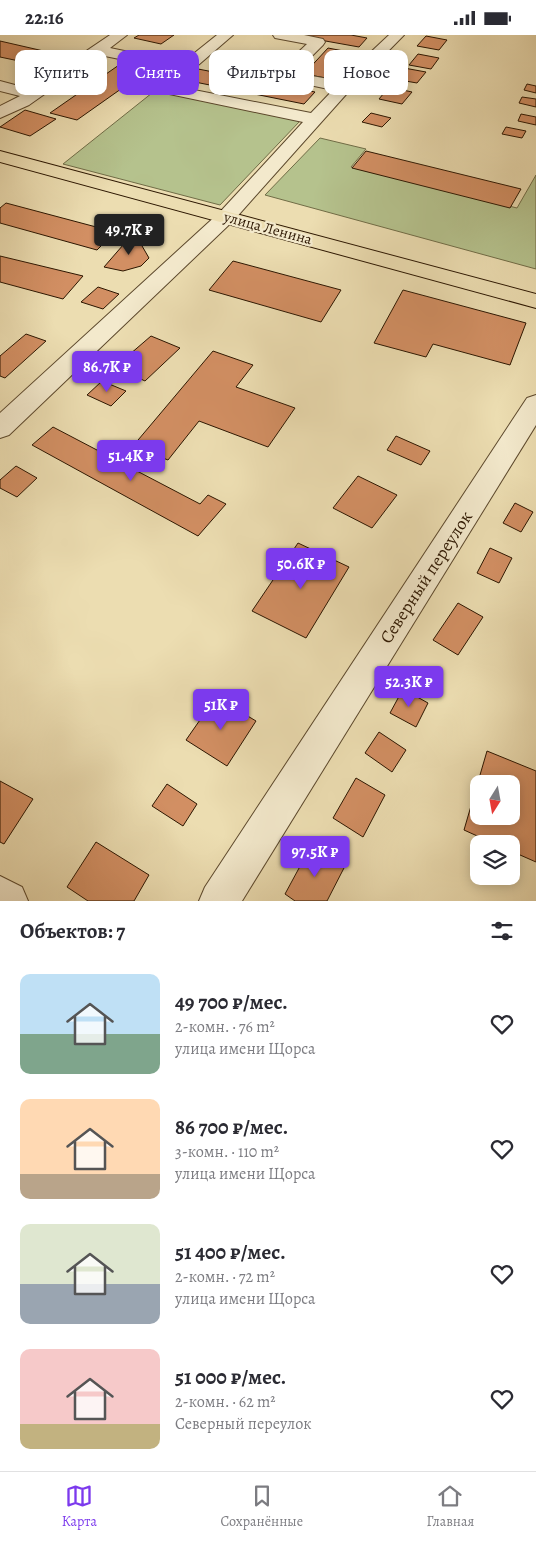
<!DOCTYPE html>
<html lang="ru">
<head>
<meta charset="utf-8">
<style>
  body { margin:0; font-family:Alegreya,serif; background:#f2f2f3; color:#2b2b33; height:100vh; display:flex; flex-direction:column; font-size:19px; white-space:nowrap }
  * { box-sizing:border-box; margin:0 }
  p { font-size:16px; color:#7c7c81 }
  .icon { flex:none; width:28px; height:28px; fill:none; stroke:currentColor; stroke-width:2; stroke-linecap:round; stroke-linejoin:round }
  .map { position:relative; height:866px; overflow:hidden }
  .side { display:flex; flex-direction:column; background:#fff; flex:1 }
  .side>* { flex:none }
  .guide { position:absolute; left:15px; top:15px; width:506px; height:45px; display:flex; gap:10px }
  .needle { width:32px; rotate:191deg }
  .controls { position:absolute; left:470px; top:740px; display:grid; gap:10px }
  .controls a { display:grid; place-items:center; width:50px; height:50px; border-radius:10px; background:#fff; box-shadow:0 2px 12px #0003; font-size:25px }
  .price { position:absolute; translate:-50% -42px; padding:0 11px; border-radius:5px; background:#7c3aed; color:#fff; font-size:16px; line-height:32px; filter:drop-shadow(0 1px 2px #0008) }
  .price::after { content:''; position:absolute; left:50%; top:30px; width:15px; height:11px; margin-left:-8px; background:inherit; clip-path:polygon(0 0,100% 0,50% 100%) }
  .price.current { background:#222; color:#fff }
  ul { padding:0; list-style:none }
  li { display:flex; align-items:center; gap:15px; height:125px; padding:0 20px }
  li span { display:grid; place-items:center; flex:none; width:140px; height:100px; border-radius:10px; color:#555 }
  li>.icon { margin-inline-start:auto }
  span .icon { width:60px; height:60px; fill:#fffc; stroke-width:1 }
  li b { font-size:21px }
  h2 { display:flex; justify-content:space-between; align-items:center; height:60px; padding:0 20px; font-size:21px }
  .pill { padding:0 18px; border-radius:10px; background:#fff; box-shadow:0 2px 12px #0003; font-size:18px; line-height:45px }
  .pill.current { background:#7c3aed; color:#fff }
  .status { display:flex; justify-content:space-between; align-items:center; height:35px; padding:0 25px; background:#fff; direction:ltr }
  .status svg { height:14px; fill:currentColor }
  .menu { display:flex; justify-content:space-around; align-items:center; height:70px; border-top:1px solid #e1e1e2; background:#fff; font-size:14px; color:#7c7c81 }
  .menu a { display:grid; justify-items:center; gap:2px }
  .menu .current { color:#7c3aed }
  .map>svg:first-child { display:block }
</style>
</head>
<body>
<div class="status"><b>22:16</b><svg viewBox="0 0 49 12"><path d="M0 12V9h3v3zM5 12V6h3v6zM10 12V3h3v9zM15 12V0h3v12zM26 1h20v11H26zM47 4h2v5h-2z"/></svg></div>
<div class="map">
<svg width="536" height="866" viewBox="0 0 536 866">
  <rect width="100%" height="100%" fill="#ecddb1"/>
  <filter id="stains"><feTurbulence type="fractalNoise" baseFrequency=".004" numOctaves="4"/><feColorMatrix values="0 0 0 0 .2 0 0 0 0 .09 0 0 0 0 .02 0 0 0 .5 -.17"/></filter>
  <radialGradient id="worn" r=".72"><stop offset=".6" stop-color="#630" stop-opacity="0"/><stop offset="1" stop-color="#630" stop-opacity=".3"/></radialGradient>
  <!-- green -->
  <g fill="#b5c28d" stroke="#706c46">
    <path d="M157,54L300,86L220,170L63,129Z"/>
    <path d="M320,103L366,114L351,132L517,173L536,140V234L265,160Z"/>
  </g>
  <!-- building -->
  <g fill="#d28f63" stroke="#2c1600" fill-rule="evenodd">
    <path d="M139,0H174L161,9L134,3Z"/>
    <path d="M292,0H351L367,3L359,12Z"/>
    <path d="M426,1L447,5L439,15L417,11Z"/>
    <path d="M0,6L61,20L43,31L0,22Z"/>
    <path d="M328,13L354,18L331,44L304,39Z"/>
    <path d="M418,19L439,23L431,34L409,30Z"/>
    <path d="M119,30L145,37L77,85L50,78Z"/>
    <path d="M188,32L315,57L304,69L175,43Z"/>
    <path d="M404,33L426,37L417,48L394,44Z"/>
    <path d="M527,49L536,51V58L524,55Z"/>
    <path d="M389,52L412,57L402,69L379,64Z"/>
    <path d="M522,62L536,64V72L519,68Z"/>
    <path d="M25,75L56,84L30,101L0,92Z"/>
    <path d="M371,78L391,83L382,92L362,87Z"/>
    <path d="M521,79L536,82V90L518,86Z"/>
    <path d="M506,92L526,96L522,103L502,99Z"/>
    <path d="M366,116L521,154L510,173L352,133Z"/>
    <path d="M6,168L115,197L97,215L0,188V173Z"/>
    <path d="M130,202L138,204L149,223L141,231L123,236L104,232Z"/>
    <path d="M0,221L83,241L63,264L0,247Z"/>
    <path d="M233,226L341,255L321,287L209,255Z"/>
    <path d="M98,252L119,259L103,274L81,267Z"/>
    <path d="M403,255L526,288L510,330L433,309L426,322L374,308Z"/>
    <path d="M26,299L46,306L5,343L0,341V321Z"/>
    <path d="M151,301L180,313L145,346L115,332Z"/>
    <path d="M213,316L253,330L236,352L295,373L268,412L199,386L168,425L133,411Z"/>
    <path d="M102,346L126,356L111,371L87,360Z"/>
    <path d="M53,392L200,469L208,460L226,469L198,501L32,410Z"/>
    <path d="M396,401L430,416L421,430L387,415Z"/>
    <path d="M16,431L37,443L17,462L0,453V445Z"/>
    <path d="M358,441L397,460L372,493L333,473Z"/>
    <path d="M515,468L533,477L521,497L503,488Z"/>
    <path d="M298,508L349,532L306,603L252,576Z"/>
    <path d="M490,513L512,523L499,548L477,538Z"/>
    <path d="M458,568L483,582L458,620L433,605Z"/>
    <path d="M403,654L428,668L416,692L390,678Z"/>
    <path d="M216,662L256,686L227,731L186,705Z"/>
    <path d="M379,697L406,715L392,737L365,718Z"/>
    <path d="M487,716L536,736V827L511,816V809H495L464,795ZM479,749H511V781H479Z"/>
    <path d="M356,743L385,760L363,802L333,783Z"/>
    <path d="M0,746L33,764L4,809L0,807Z"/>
    <path d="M167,749L197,769L183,791L152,771Z"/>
    <path d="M96,807L149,840L134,866H88L67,852Z"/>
    <path d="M311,811L345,831L327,866H295L285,859Z"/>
  </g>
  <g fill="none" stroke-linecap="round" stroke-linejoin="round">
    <!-- minor casing -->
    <g stroke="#5c482c" stroke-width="2">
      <g id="minor">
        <path d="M110,0H127L110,13L182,28L217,0H233L174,51L311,78L333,55L277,43L275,40L277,37L307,9L275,3L273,0H304L323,4L325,7L323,10L295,38L340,46L389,0H404L350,55L234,185L9,400L0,403V378L220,177L303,87L155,56L153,53L173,35L100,20L29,70L0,83V71L20,61L0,56V46L30,54Z"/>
        <path d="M536,360V390L242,866H199L205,852L527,363Z"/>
        <path d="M0,841L22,852L28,866H0Z"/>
      </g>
    </g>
    <!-- major casing -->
    <g stroke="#2c1600" stroke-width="2">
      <path id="major" d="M0,116L536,259V273L0,127Z"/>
    </g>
    <!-- minor -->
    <use href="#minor" fill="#f3e9cc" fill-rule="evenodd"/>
    <!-- major -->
    <use href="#major" fill="#ecddb1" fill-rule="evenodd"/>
  </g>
  <g text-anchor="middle" stroke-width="4.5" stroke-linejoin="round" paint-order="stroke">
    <!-- far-street labels -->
    <g font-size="15" fill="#2c1600" stroke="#f3e9cc">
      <text transform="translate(268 193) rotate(15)" y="5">улица Ленина</text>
    </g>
    <!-- street labels -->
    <g font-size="18" fill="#2c1600" stroke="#f3e9cc">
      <text transform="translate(426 542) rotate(-57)" y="6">Северный переулок</text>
    </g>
  </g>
  <rect width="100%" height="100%" filter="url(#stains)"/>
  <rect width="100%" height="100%" fill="url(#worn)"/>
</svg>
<div class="controls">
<a><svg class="needle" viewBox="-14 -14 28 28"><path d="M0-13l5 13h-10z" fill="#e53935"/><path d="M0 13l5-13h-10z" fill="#7c7c81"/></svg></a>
<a><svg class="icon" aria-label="layers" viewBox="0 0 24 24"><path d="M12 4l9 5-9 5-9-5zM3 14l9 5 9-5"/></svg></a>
</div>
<b class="price current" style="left:129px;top:221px">49.7K ₽</b>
<b class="price" style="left:107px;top:358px">86.7K ₽</b>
<b class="price" style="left:131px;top:447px">51.4K ₽</b>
<b class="price" style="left:301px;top:555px">50.6K ₽</b>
<b class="price" style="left:409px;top:673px">52.3K ₽</b>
<b class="price" style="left:221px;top:696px">51K ₽</b>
<b class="price" style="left:315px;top:843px">97.5K ₽</b>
<div class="guide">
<a class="pill">Купить</a>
<a class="pill current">Снять</a>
<a class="pill">Фильтры</a>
<a class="pill">Новое</a>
</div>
</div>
<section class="side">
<h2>Объектов: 7<svg class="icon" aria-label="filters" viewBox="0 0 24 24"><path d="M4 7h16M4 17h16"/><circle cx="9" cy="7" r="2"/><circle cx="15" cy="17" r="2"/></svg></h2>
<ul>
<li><span style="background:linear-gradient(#bfe0f5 60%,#7fa58c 0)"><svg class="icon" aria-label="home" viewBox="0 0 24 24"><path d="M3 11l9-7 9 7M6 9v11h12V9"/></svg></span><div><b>49 700 ₽/мес.</b><p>2-комн. · 76 m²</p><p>улица имени Щорса</p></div><svg class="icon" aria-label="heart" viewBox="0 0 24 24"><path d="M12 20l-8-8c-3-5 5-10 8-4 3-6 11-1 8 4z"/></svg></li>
<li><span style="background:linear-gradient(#ffd9b3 75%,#b9a48a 0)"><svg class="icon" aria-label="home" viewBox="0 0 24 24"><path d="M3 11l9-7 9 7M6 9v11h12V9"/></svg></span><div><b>86 700 ₽/мес.</b><p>3-комн. · 110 m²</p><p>улица имени Щорса</p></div><svg class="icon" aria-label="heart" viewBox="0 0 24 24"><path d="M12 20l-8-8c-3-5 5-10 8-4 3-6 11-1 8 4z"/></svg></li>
<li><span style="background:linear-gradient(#dfe7d0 60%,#9aa5b1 0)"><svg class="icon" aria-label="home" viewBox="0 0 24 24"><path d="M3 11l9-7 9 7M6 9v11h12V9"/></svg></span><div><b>51 400 ₽/мес.</b><p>2-комн. · 72 m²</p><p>улица имени Щорса</p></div><svg class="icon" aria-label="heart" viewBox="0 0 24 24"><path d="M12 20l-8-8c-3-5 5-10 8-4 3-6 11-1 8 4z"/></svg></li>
<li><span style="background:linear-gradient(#f6c9c9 75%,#c2b280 0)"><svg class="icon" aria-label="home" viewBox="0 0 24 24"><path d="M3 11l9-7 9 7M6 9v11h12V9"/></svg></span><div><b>51 000 ₽/мес.</b><p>2-комн. · 62 m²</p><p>Северный переулок</p></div><svg class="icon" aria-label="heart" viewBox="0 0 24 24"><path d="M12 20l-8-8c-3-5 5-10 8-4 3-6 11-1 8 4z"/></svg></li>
</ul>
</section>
<nav class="menu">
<a class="current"><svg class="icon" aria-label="map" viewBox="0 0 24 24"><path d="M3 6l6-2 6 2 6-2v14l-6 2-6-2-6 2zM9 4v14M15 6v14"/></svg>Карта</a>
<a><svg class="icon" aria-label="saved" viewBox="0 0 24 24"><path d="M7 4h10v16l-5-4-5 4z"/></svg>Сохранённые</a>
<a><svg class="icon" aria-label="home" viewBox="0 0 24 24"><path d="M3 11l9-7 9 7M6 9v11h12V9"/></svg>Главная</a>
</nav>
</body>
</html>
